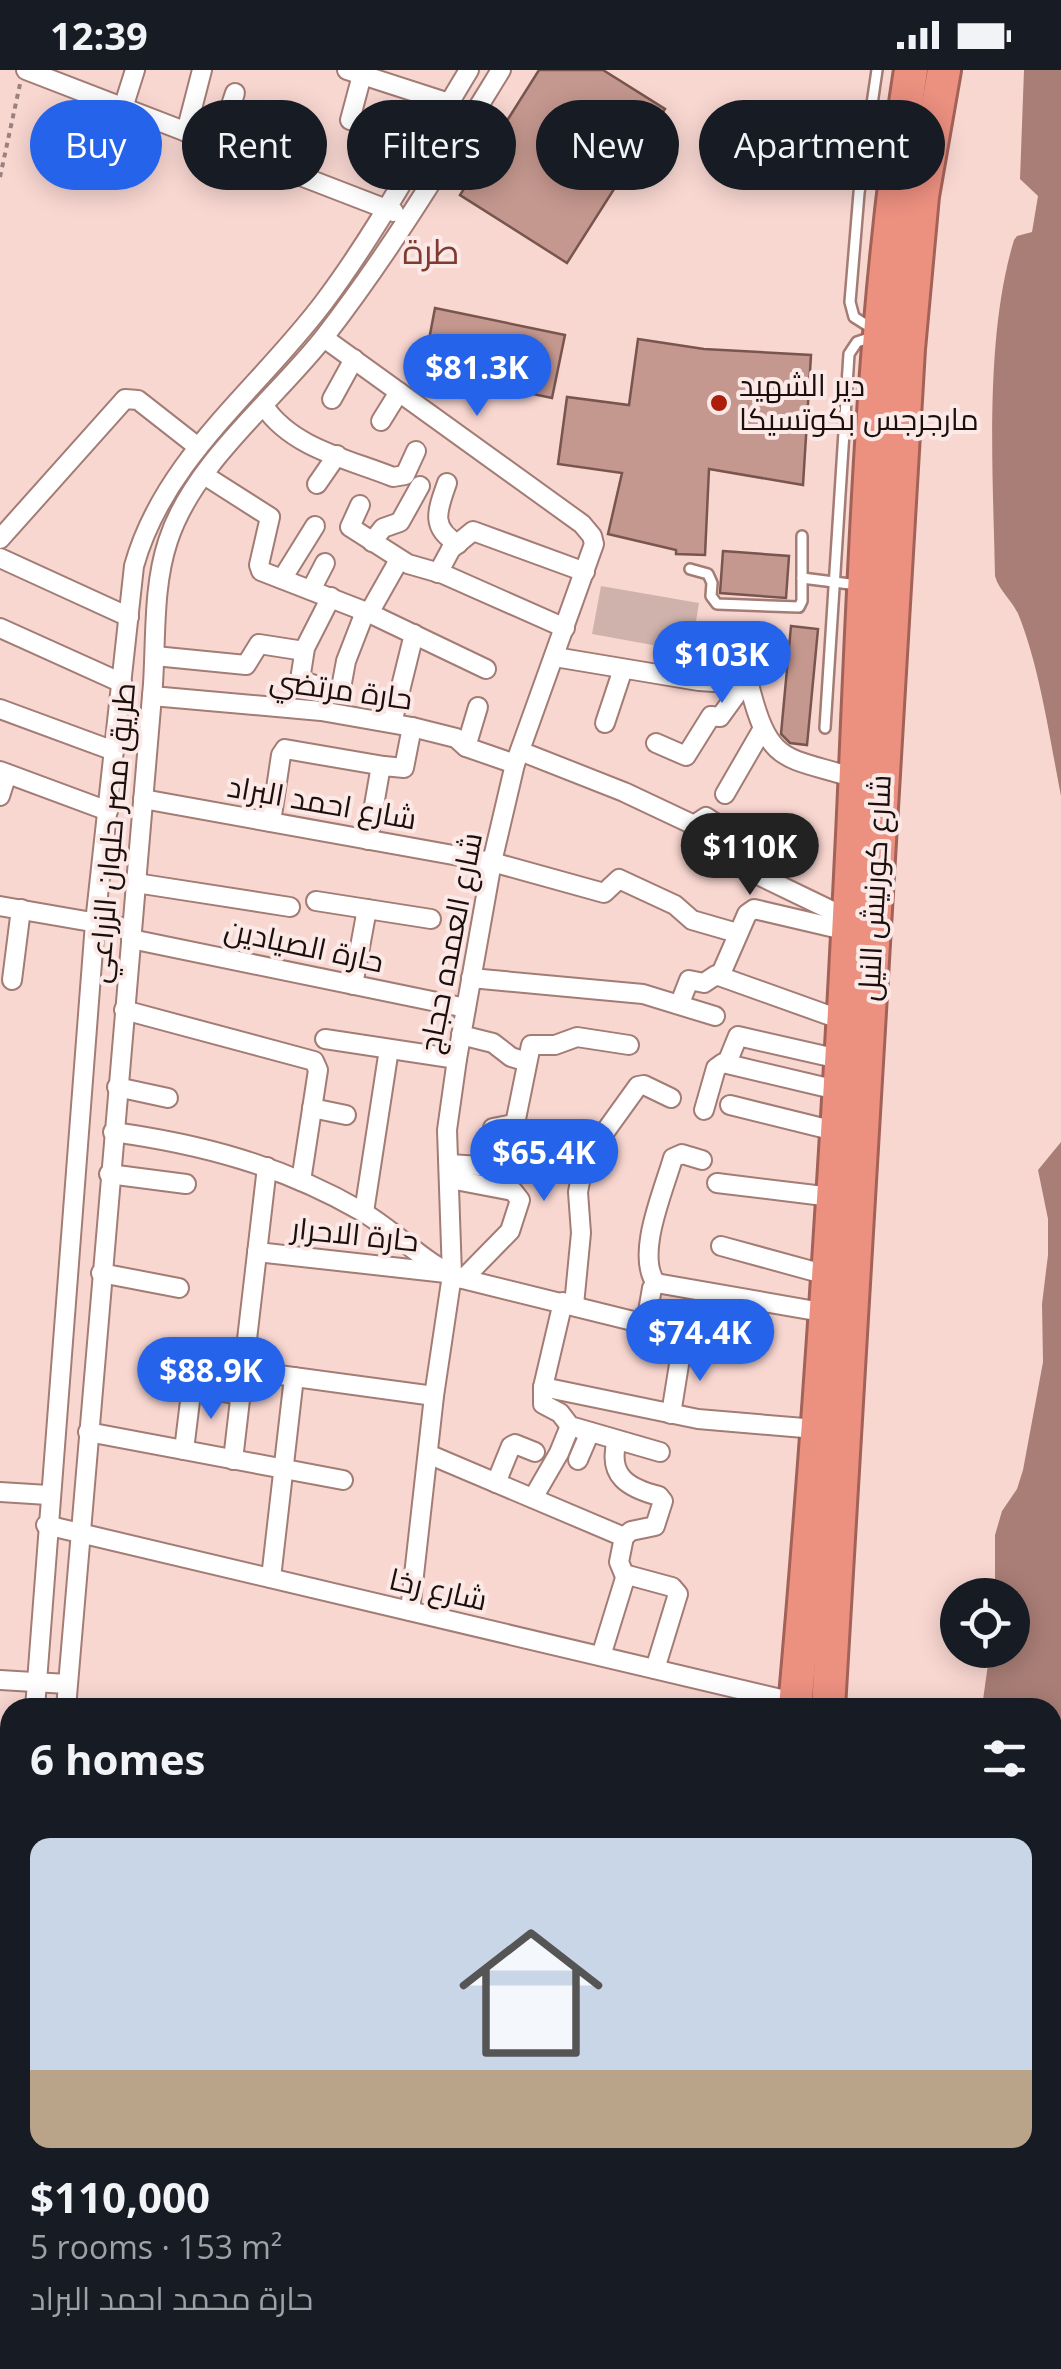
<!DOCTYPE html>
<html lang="en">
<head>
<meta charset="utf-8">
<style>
  body { margin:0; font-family:"Open Sans",Cairo,sans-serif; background:#242831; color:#f1f3f6; height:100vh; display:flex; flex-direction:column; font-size:38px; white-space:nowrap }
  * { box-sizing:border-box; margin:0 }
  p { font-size:32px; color:#9ea1a6 }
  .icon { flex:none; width:55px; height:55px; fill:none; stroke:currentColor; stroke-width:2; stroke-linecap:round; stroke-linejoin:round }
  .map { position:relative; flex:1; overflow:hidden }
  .sheet { position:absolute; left:0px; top:1628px; width:1062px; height:672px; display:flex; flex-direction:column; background:#171b24; border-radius:30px 30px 0 0; box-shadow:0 5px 25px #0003 }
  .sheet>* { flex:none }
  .banner { position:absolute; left:30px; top:30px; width:1002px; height:90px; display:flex; gap:20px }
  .fabs { position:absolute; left:940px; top:1508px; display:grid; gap:20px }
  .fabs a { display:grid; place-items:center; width:90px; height:90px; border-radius:50%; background:#171b24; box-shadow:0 5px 25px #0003; font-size:50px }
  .price { position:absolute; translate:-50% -85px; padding:0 22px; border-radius:35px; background:#2563eb; color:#fff; font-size:32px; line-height:65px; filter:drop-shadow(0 2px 5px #0008) }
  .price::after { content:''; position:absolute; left:50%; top:60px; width:30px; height:22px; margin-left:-15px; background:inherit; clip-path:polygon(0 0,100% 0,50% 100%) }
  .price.selected { background:#222; color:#fff }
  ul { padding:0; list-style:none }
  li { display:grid; align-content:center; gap:20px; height:530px; padding:0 30px }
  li+li { border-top:2px solid #363941 }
  li span { display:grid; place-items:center; height:310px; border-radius:20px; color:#555 }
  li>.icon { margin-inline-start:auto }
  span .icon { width:180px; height:180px; fill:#fffc; stroke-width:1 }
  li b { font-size:42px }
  h2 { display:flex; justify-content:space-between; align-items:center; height:120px; padding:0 30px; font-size:42px }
  .tag { padding:0 35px; border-radius:45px; background:#171b24; box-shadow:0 5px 25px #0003; font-size:35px; line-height:90px }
  .tag.selected { background:#2563eb; color:#fff }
  .status { display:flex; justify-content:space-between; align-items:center; height:70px; padding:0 50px; background:#171b24; direction:ltr }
  .status svg { height:28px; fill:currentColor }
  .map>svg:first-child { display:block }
</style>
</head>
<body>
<div class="status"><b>12:39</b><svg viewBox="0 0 49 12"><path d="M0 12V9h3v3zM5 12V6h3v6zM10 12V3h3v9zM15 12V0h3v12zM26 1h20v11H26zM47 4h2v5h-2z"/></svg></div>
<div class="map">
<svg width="1061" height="2299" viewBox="0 0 1061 2299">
  <rect width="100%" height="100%" fill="#f9d7d1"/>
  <!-- green -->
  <path fill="#d0b2ac" d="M601,516L699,533L691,582L592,564Z"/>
  <!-- water -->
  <g fill="#a97e76">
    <path d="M1024,0H1061V726C1050,670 1040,599 1019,546C1013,531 999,521 995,506C993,401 984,269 1014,170L1017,166L1032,162L1038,126L1020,109Z"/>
    <path d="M1061,1072V2299H902V2290H1052V1638L982,1637L990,1580H1012V1525H995V1465L1002,1441L1017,1419L1023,1400L1043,1292L1042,1234L1048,1185V1149L1038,1100Z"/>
  </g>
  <!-- building -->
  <g fill="#c5988f" stroke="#78554e" stroke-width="2.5">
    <path d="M539,0H603L665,39L567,193L460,125Z"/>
    <path d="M435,238L565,265L552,328L423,301Z"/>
    <path d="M638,269L704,279L811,285L803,415L709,399L705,485L676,484V480L608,464L622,403L558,394L567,327L629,335Z"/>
    <path d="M723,481L789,486L786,528L720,523Z"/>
    <path d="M791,556L818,559L807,675L790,673L781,664Z"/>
  </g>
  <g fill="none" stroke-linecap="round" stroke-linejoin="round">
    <!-- lane casing -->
    <g stroke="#a27c75" stroke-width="14">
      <g id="lane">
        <path d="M873,259L854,247L850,232L859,123L877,0"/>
        <path d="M690,499L708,504L712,513L711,526L717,534L799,537L802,531V466"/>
        <path d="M802,508L858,515"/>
        <path d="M825,658L849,284L857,272L872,267"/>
      </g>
    </g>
    <!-- street casing -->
    <g stroke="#a27c75" stroke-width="22">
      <g id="street">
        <path d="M26,0L394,142"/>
        <path d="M347,0L449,33"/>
        <path d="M123,38L135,0"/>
        <path d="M350,50L362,5"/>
        <path d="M186,62L202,0"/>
        <path d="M218,74L235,23"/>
        <path d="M324,268L582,454L592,466L594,474L515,694L492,792L457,989L447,1060L452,1205L434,1326L410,1541"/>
        <path d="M332,329L354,289"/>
        <path d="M264,336C292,378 348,389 393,407L405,405L416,381"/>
        <path d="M381,351L399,322"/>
        <path d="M204,405L270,447L259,495L261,501L369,543L486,599"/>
        <path d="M447,413C437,441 430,458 458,474"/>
        <path d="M317,414L337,385"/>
        <path d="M360,435L350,457L408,494L443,504L565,558"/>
        <path d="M0,469L125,329L138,330L198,377"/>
        <path d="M372,472L383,458L400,452L420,416"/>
        <path d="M0,488L129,547"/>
        <path d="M438,503L451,479L473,461L585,502"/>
        <path d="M282,509L315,456"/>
        <path d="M311,520L325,493"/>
        <path d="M369,543L399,490"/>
        <path d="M0,558L122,613"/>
        <path d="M155,586L246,595L259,574L304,581"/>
        <path d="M555,587L699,611L744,614L750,618C770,696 785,686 855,708"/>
        <path d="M321,617L300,610L305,578L331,527"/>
        <path d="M341,618L346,591L365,542"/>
        <path d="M152,626L321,641L412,657L456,668L466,677L515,694"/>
        <path d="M0,639L114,681"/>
        <path d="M392,653L414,564"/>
        <path d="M605,653L623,599"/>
        <path d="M656,673L686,686L711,646L720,647L744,614"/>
        <path d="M466,677L478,637"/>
        <path d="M520,681L624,722L694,755L706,747L761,783"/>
        <path d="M0,701L108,741"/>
        <path d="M725,724L762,660"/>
        <path d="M0,726L7,704"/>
        <path d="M143,729L492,792L604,823L619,809L675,835L692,850L737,863"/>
        <path d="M271,752L281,685L285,679L384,696"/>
        <path d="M777,755L755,794L758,805L849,849"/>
        <path d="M368,770L380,701L384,696L404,698L412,657"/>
        <path d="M136,813L290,837"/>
        <path d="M316,831L431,849"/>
        <path d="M0,836L132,859"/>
        <path d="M131,869L466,938"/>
        <path d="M720,906L747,844L754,839L848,861"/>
        <path d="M471,908L643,924L715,946"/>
        <path d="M12,910L21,839"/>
        <path d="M353,915L367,839"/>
        <path d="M680,933L689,910L704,913L716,905L842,950"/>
        <path d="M124,940L314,991L318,1000L301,1111"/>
        <path d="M461,965L493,973L511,987L527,992"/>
        <path d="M325,969L457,989"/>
        <path d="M727,993L738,966L839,989"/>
        <path d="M117,1017L168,1028"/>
        <path d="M730,1035L835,1061"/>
        <path d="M312,1038L346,1045"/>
        <path d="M704,1040L716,998L723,993L837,1020"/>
        <path d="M113,1062C201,1074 283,1096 361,1141C396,1161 426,1196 463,1209L637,1252L647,1247L652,1218L656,1213L833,1244"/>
        <path d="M535,1083L584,1091"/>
        <path d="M449,1094L528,1099"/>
        <path d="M486,1096L493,1058L513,1054L516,1049L531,975H555L577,967L629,975"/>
        <path d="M109,1104L186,1114"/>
        <path d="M450,1109L513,1121L520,1130L510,1161L463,1209"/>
        <path d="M717,1113L832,1127"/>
        <path d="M364,1142L389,979"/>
        <path d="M721,1176L827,1205"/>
        <path d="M257,1182L446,1203"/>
        <path d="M101,1203L179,1218"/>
        <path d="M656,1213C635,1185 664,1120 673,1088L682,1084L702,1090"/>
        <path d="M563,1232L543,1317V1334L560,1343L570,1356L660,1382"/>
        <path d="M574,1235L581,1163L578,1122L584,1091L638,1016L644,1015L671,1028"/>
        <path d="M197,1285L244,1293"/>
        <path d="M243,1300L434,1326"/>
        <path d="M543,1317L698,1349L816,1359"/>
        <path d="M671,1344L682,1276"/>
        <path d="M88,1362L343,1410"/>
        <path d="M617,1370C607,1406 628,1418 659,1426L663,1431L655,1456L631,1461L624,1467"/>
        <path d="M184,1380L191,1323L200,1318L240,1325"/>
        <path d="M428,1384L624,1467L619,1492L624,1504L672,1517L678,1524L655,1599"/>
        <path d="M233,1390L267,1097"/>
        <path d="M578,1390L590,1362"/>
        <path d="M496,1413L511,1376L515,1374L535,1382"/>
        <path d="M0,1422L48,1425"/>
        <path d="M533,1428L559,1383L570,1356"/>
        <path d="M46,1455L802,1634"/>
        <path d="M271,1508L294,1307"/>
        <path d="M601,1586L626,1505"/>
        <path d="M0,1610L67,1614"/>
        <path d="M35,1638L95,853L134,496C164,388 259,319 324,232C378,160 422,77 469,0"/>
        <path d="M66,1638L153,614C156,567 153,516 168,471C193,393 275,330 325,266C390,182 445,91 501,0"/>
        <path d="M14,2299V2290"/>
        <path d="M43,2299L44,2290"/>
        <path d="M172,2299L173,2290"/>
        <path d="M207,2299L208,2290"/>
        <path d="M542,2299L543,2290"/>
        <path d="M701,2299L702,2290"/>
      </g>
    </g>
    <!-- highway casing -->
    <g stroke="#a36257" stroke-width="38">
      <g id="highway">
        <path d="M795,1638C821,1347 839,1056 853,765C865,510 871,252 911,0"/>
        <path d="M828,1638L908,279L922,126L944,0"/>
        <path d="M734,2299L735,2290"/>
        <path d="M764,2299L765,2290"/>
      </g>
    </g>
    <!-- path -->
    <path stroke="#9a817d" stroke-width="4" stroke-dasharray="5 5" stroke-linecap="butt" d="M0,107L20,14"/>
    <!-- lane -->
    <use href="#lane" stroke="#fff" stroke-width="9"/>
    <!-- street -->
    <use href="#street" stroke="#fff" stroke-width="18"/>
    <!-- highway -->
    <use href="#highway" stroke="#ec9080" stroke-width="32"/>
  </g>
  <!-- markers -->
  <circle fill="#ac1d0b" stroke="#fae9e6" stroke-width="4" cx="719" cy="333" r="10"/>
  <g text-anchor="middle" stroke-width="8" stroke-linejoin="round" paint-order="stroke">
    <!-- poi labels -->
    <g font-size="30" fill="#1b0e0b" stroke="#fae9e6" text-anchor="start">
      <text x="739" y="326">دير الشهيد<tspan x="739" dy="34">مارجرجس بكوتسيكا</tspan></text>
    </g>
    <!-- street labels -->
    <g font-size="30" fill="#1b0e0b" stroke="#fae9e6">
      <text transform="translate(341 620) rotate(8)" y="10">حارة مرتضي</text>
      <text transform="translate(322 733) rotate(10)" y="10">شارع احمد البراد</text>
      <text transform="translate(112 763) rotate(-85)" y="10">طريق مصر حلوان الزراعي</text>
      <text transform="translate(875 818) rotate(-87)" y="10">شارع كورنيش النيل</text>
      <text transform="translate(451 873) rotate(-79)" y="10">شارع العمده حجاج</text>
      <text transform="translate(304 876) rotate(12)" y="10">حارة الصيادين</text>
      <text transform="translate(355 1165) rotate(6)" y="10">حارة الاحرار</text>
      <text transform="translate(438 1520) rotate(13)" y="10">شارع رخا</text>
    </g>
    <!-- quarter labels -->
    <g font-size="35" fill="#803a2f" stroke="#fae9e6">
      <text x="431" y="194">طرة</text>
    </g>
  </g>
</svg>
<div class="fabs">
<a><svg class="icon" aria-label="locate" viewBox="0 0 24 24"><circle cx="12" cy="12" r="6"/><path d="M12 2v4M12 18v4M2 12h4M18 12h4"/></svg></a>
</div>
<b class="price" style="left:477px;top:349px">$81.3K</b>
<b class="price" style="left:722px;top:636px">$103K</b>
<b class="price selected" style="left:750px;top:828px">$110K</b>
<b class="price" style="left:544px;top:1134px">$65.4K</b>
<b class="price" style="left:700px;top:1314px">$74.4K</b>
<b class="price" style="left:211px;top:1352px">$88.9K</b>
<div class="banner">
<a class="tag selected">Buy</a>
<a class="tag">Rent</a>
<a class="tag">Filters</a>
<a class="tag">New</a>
<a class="tag">Apartment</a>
</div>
<section class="sheet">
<h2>6 homes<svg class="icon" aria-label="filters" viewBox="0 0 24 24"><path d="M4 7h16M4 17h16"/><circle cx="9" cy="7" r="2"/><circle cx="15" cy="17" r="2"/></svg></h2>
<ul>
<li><span style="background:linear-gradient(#c9d6e8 75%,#b9a48a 0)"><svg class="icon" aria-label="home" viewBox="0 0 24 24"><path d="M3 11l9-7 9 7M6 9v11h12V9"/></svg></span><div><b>$110,000</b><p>5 rooms · 153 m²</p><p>حارة محمد احمد البراد</p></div></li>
</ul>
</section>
</div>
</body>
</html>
